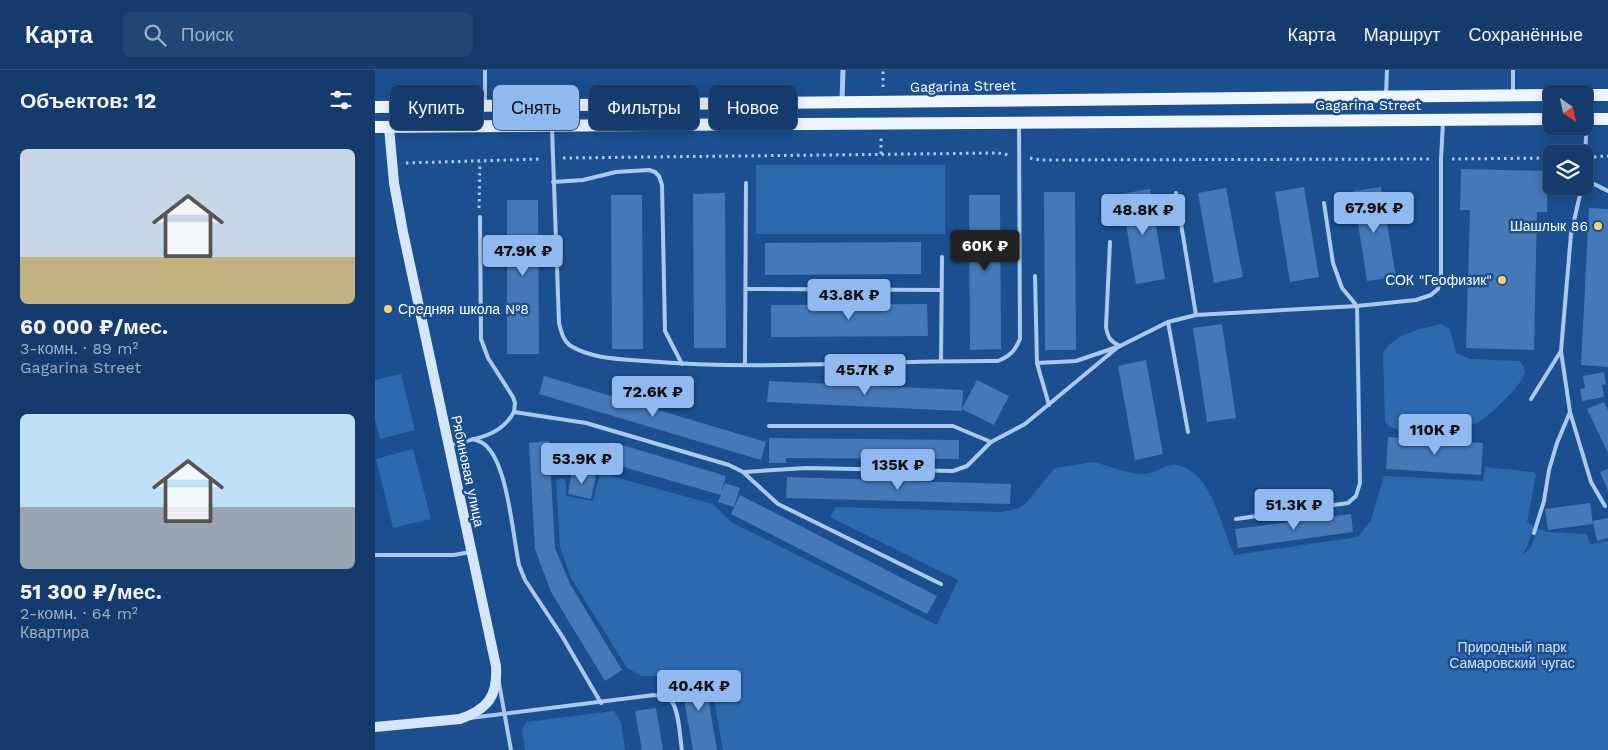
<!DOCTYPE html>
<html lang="ru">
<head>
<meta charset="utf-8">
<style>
  body { margin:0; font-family:"Work Sans",sans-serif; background:#214673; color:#f1f3f6; height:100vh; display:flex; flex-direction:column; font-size:19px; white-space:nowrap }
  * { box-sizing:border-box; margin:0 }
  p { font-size:16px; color:#9dadc1 }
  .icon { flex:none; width:28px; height:28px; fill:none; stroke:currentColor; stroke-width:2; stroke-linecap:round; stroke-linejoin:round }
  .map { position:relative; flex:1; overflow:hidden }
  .sheet { display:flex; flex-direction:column; background:#143b6b; width:375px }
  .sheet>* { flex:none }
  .hud { position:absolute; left:15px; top:15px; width:475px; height:45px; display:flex; gap:10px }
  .needle { width:32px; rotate:146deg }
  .controls { position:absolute; left:1168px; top:15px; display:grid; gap:10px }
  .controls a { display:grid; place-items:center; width:50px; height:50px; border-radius:8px; background:#143b6b; box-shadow:0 2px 12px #0003,0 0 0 1px #33557e; font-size:25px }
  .price { position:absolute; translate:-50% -42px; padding:0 11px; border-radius:5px; background:#90b9f0; color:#111; font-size:16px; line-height:32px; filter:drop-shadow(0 1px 2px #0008) }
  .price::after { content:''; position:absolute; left:50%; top:30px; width:15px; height:11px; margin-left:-8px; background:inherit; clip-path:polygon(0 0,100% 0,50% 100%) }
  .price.selected { background:#222; color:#fff }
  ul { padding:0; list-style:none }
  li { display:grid; align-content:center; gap:10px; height:265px; padding:0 20px }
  li span { display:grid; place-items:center; height:155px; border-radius:8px; color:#555 }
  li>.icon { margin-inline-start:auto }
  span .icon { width:90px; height:90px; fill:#fffc; stroke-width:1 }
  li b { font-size:21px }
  h2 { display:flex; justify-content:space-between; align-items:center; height:60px; padding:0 20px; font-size:21px }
  .pill { padding:0 18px; border-radius:8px; background:#143b6b; box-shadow:0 2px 12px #0003,0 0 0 1px #33557e; font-size:18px; line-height:45px }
  .pill.selected { background:#90b9f0; color:#111 }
  header { display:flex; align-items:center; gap:30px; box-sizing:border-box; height:70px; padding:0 25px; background:#143b6b; border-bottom:1px solid #33557e }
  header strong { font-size:24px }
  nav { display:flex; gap:28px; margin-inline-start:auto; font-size:18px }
  .search { width:350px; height:45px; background:#214673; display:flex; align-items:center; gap:12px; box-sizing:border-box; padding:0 18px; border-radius:8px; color:#9dadc1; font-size:19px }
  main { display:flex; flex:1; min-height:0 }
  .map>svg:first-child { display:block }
</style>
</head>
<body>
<header>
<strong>Карта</strong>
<div class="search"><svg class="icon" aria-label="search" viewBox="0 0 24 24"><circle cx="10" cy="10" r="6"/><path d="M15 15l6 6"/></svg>Поиск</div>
<nav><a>Карта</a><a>Маршрут</a><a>Сохранённые</a></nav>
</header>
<main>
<section class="sheet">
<h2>Объектов: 12<svg class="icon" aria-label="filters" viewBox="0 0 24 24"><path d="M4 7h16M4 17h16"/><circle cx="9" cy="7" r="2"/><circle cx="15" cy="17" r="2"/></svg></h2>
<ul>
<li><span style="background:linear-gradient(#c9d6e8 70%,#c2b280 0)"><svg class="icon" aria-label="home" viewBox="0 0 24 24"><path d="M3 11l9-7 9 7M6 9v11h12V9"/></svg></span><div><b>60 000 ₽/мес.</b><p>3-комн. · 89 m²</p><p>Gagarina Street</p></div></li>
<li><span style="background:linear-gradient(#bfe0f5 60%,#9aa5b1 0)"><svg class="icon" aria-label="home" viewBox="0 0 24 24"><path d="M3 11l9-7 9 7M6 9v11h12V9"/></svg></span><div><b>51 300 ₽/мес.</b><p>2-комн. · 64 m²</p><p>Квартира</p></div></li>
</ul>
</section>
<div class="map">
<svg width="1233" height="680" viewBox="0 0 1233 680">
  <rect width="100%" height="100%" fill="#1b4f8f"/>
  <!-- green -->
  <g fill="#2e69ad">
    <rect x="381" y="95" width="189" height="69"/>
    <path d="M1065,254L1075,259L1081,283L1095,289L1144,291C1147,294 1149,296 1150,301C1150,313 1112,349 1101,353C1084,360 1064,351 1047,353C1042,354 1038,359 1033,360C1028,361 1019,358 1014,357L1010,351L1008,283C1020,263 1044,260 1065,254Z"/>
    <path d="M26,304L40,360L5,369L0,350V310Z"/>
    <path d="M38,379L56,449L18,458L1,389Z"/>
    <path d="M719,392C734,396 753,404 768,404C778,405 788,394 801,395C837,400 846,458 859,485L983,467L996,450L1009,406L1108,411L1110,397L1158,402L1161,404L1152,452L1159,456L1152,477L1146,487L1156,477L1163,458L1171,462L1212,464L1215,474L1233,471V680H348L334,602L329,601L286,606H267L252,598L196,508L185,477L181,411L186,408L190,410L191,415V426L218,431L225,403L338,434L356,452L562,555L583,510L455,447L461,437L627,442L644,438L651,433L680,398Z"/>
    <path d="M239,641L246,652L250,680H150L147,659L152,652Z"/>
  </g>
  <!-- building -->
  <g fill="#4478b7">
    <path d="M1086,99L1173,101L1172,142H1162L1159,280L1091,278L1095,140H1085Z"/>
    <path d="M929,117L944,207L915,212L900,122Z"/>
    <path d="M1006,117L1021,207L992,211L978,121Z"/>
    <path d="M851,118L868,207L839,213L823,123Z"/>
    <path d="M775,119L790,209L761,214L746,124Z"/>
    <path d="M669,122H700L701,280H670Z"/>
    <path d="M350,123L351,278H319L318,124Z"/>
    <path d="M236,125H267L268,279H237Z"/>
    <path d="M594,125H625L626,279L595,280Z"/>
    <path d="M132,130H163L164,284H132Z"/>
    <path d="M1214,138L1233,139V297L1206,295Z"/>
    <path d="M546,172V204L390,205V173Z"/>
    <path d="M552,234L553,266L396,267V235Z"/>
    <path d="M847,254L861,348L832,352L818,258Z"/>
    <path d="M771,290L788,384L760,390L743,296Z"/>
    <path d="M1229,302L1231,314L1227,315L1229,327L1207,331L1205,319L1210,318L1208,306Z"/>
    <path d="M169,306L391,372L386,390L164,324Z"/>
    <path d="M602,310L634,326L619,355L587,339Z"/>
    <path d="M394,311L588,320L587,341L392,332Z"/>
    <path d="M1229,332L1233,340V383L1212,339Z"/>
    <path d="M1050,366L1070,367V371L1108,373L1106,405L1011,399L1013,367L1050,370Z"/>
    <path d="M394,368L584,370V389L411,388V393H394Z"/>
    <path d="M174,371L180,478L195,514L247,600L230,611L176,522L160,479L154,373Z"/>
    <path d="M237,372L351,406L346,423L350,413L365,418L359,437L343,432L346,425L231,392Z"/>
    <path d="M182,378L195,379L194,402L180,401Z"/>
    <path d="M1233,399V421L1225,402Z"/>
    <path d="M197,401L221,405L216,429L193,424Z"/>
    <path d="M412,407L636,414L635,434L411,428Z"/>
    <path d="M365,425L562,526L552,544L356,444Z"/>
    <path d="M1215,433L1218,454L1173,460L1170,439Z"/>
    <path d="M976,444L978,462L863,478L860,459Z"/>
    <path d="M1233,448V468L1222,471L1218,451Z"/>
    <path d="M329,603L342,680H318L305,607Z"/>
    <path d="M281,638L288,680H267L260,641Z"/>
  </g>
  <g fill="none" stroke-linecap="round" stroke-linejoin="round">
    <!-- path -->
    <g stroke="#a9c9ee" stroke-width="3" stroke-dasharray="2.5 4" stroke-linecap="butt">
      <path d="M508,17V0"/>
      <path d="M506,84V68"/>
      <path d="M1219,87L1233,86"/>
      <path d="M188,88L623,83L634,85"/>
      <path d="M655,88L666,90L1056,89"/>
      <path d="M1077,89L1176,88"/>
      <path d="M31,93L167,89"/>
      <path d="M104,138L105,92"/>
    </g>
    <!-- lane -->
    <g stroke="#a9c9ee" stroke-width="4">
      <path d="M110,0V33"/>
      <path d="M1138,23V0"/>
      <path d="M1011,25L1012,0"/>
      <path d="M177,58L184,253C186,261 188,271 196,276C217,289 246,289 270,291C387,301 505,290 623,291C635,286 640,281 645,269L644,55"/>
      <path d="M1209,103L1212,50"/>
      <path d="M1209,109L1233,121"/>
      <path d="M178,112L208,110L241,102L274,100L280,102L284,106L287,115L290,261L307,294"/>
      <path d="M1207,116L1196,164L1186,281L1195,342L1216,412L1230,436"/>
      <path d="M801,123L821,245"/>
      <path d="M105,147L106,269L113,288L138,327L140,333L139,342"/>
      <path d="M735,172L731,257C733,268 735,271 745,276"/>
      <path d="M660,206L662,293L701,291L745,276L793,252L821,245L982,236L1041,230L1056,225L1063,219L1066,209V89L1068,52"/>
      <path d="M371,219L566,220"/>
      <path d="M793,252L813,362"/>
      <path d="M566,291L567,187"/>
      <path d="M662,293L674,335"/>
      <path d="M370,295L371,113"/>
      <path d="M1156,329L1186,281"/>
      <path d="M394,356H578L616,372"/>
      <path d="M98,369C104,371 110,373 114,379C133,401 138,466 144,495L150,510L187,566L226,633"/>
      <path d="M76,375C101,368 125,367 139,342L211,353L354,395L368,402L403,434L566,514"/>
      <path d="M369,402L431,398L578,401L592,396L616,372L650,354L743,277"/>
      <path d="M861,449L973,433L981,426L985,413L982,236L967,218L958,193L949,133"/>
      <path d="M1159,463L1169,431L1174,400L1182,373L1195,342"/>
      <path d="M0,485H79L95,482"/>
      <path d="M124,613L136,680"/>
      <path d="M95,648L279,625C286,626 293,626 297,632C304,641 305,668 307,680"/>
    </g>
    <!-- street -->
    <path stroke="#a9c9ee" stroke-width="5" d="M467,32L468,0"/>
    <!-- secondary -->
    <path stroke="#d6e6fa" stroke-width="10" d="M0,657L85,649C113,639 123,626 121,596L28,162L19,113L14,57"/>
    <!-- primary -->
    <g stroke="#f0f6ff" stroke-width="12">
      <path d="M1209,25H1233"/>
      <path d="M1212,25V49"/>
      <path d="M0,37L1176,25"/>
      <path d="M1209,49H1233"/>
      <path d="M0,57L1176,49"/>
    </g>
  </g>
  <!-- markers -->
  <g fill="#ffd166" stroke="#1b4f8f" stroke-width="2">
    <circle cx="1223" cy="156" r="5"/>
    <circle cx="1127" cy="210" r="5"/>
    <circle cx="13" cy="239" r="5"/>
  </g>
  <g text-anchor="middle" stroke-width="5" stroke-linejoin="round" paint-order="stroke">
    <!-- street labels -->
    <g font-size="14" fill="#fff" stroke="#1b4f8f">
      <text transform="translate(588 16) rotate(-1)" y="5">Gagarina Street</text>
      <text x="993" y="40">Gagarina Street</text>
      <text transform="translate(93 401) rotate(78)" y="5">Рябиновая улица</text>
    </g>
    <!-- poi labels -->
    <g font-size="14" fill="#fff" stroke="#1b4f8f" text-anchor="end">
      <text x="1213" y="161">Шашлык 86</text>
      <text x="1117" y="215">СОК "Геофизик"</text>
      <text x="23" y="244" text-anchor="start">Средняя школа №8</text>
    </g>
    <!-- park labels -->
    <g font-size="14" fill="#cfe3fa" stroke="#1b4f8f">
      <text x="1137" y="582">Природный парк<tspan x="1137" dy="16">Самаровский чугас</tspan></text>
    </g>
  </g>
</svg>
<div class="controls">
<a><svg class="needle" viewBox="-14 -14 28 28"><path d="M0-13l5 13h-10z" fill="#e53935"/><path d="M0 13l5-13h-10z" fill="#9dadc1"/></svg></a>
<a><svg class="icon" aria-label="layers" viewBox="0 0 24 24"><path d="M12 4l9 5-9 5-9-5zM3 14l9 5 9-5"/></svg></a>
</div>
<b class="price" style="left:999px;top:164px">67.9K ₽</b>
<b class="price" style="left:768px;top:166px">48.8K ₽</b>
<b class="price selected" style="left:610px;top:202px">60K ₽</b>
<b class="price" style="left:148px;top:207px">47.9K ₽</b>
<b class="price" style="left:474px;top:251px">43.8K ₽</b>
<b class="price" style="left:490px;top:326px">45.7K ₽</b>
<b class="price" style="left:278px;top:348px">72.6K ₽</b>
<b class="price" style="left:1060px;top:386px">110K ₽</b>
<b class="price" style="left:207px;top:415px">53.9K ₽</b>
<b class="price" style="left:523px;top:421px">135K ₽</b>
<b class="price" style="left:919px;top:461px">51.3K ₽</b>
<b class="price" style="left:324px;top:642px">40.4K ₽</b>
<div class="hud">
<a class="pill">Купить</a>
<a class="pill selected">Снять</a>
<a class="pill">Фильтры</a>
<a class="pill">Новое</a>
</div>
</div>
</main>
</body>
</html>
